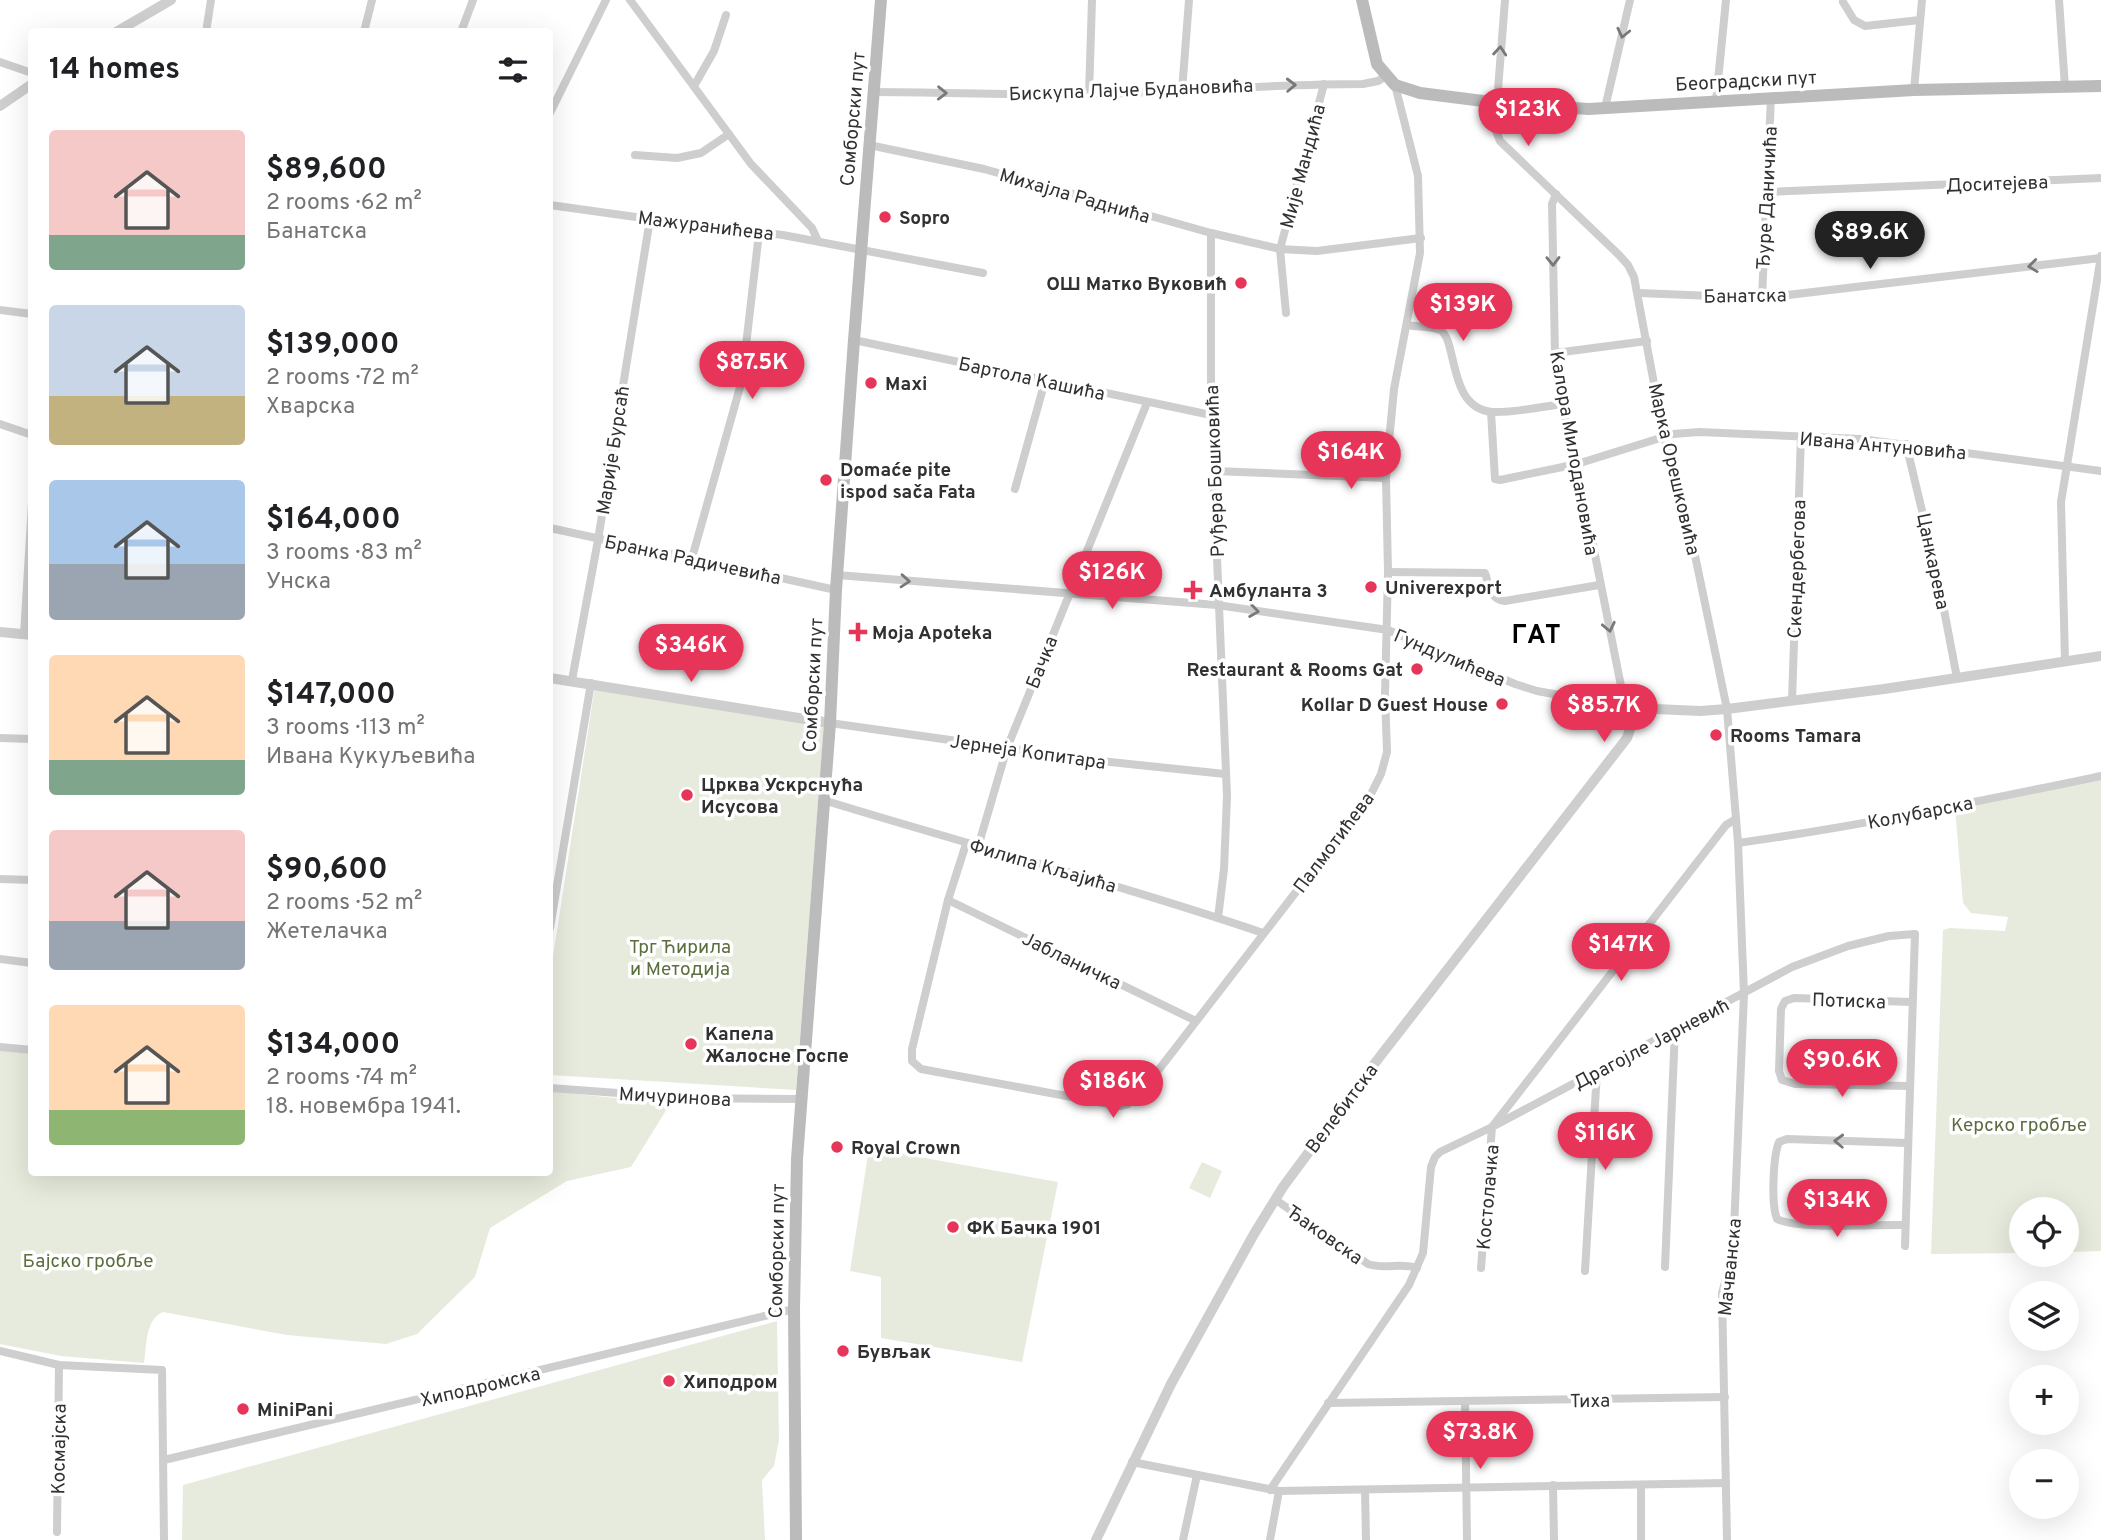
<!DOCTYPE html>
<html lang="en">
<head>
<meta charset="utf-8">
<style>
  body { margin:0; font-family:Overpass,sans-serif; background:#f2f2f2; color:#202124; height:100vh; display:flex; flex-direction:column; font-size:26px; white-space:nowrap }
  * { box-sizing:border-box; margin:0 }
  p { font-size:23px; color:#757577 }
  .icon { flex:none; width:38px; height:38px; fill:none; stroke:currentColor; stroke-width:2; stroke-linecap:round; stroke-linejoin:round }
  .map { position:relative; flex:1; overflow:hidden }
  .details { position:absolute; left:28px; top:28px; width:525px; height:1148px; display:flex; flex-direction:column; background:#fff; border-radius:7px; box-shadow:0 7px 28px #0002 }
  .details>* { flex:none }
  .buttons { position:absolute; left:2009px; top:1197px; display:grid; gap:14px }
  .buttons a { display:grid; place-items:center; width:70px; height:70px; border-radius:50%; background:#fff; box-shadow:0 7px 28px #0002; font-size:35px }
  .price { position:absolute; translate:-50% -60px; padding:0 16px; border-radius:24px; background:#e73559; color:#fff; font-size:23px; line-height:46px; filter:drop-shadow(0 2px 4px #0008) }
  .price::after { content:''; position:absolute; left:50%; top:42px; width:21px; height:16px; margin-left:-10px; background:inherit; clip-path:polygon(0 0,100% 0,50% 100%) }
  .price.selected { background:#222; color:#fff }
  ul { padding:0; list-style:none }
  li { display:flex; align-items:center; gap:21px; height:175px; padding:0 21px }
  li span { display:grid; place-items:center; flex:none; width:196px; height:140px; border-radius:7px; color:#555 }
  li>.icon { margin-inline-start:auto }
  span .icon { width:84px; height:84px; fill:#fffc; stroke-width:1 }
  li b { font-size:30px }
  h2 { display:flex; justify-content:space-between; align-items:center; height:84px; padding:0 21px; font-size:30px }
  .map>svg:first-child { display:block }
</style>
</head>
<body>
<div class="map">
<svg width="2101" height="1540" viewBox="0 0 2101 1540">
  <rect width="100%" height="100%" fill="#fff"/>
  <!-- green -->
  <g fill="#e6ebdd">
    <path d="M595,686L824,726L796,1090L550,1075V976Z"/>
    <path d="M2101,775V1251L2067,1252V1209H2021V1253L1931,1254L1943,930L1950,928L2005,931L2008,917L1971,913L1963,903L1955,808Z"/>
    <path d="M0,1050L31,1052L32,1172H550V1091L670,1104L631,1167L567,1181L490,1228L475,1277L417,1334L386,1344L287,1335L163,1312C145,1320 147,1344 144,1363L61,1356L0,1344Z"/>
    <path d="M869,1148L1058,1182L1022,1362L881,1338V1277L850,1271Z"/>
    <path d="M1202,1162L1222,1171L1210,1198L1189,1188Z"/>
    <path d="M777,1321L779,1440L774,1466L762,1480L765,1540H182L183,1485Z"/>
  </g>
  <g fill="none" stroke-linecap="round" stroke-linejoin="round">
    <!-- minor -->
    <g stroke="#cecece" stroke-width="8">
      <path d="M630,0L751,164L812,228L818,241"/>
      <path d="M1505,0L1495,128L1500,141L1619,255L1628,265L1634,277L1664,437L1687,517L1727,709L1738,843L1744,994L1733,1253L1722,1293L1727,1540"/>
      <path d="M2059,0L2065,87"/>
      <path d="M1843,2L1854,20L1865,26L1920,20"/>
      <path d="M206,32L211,0"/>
      <path d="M364,32L372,0"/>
      <path d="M461,32L473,0"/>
      <path d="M0,62L32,73"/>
      <path d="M694,86L714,51L726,15"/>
      <path d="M1914,90L1922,0"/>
      <path d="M1182,91L1189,0"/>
      <path d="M874,92C946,92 1019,96 1092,94C1182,92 1272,84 1363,84L1378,81L1386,76"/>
      <path d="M1089,94L1092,0"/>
      <path d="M1716,101L1726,0"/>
      <path d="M1605,108L1630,0"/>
      <path d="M550,113L606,0"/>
      <path d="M869,145L984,169L1211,233L1280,249L1317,251L1421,238"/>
      <path d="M635,155L677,158L701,153L729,134"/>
      <path d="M1766,192L2101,178"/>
      <path d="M1556,194L1552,204L1555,353L1562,404L1577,464L1621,686L1633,708"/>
      <path d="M550,205L650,219L783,235L983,273"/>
      <path d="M1211,233V415L1227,796L1224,869L1218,918"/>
      <path d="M1639,293L1762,298L2101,258"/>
      <path d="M1762,298L1771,97"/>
      <path d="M0,310L32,314"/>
      <path d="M1286,313L1280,249L1324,84"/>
      <path d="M1407,325C1417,327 1431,326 1440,330C1458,339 1447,408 1492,412C1513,413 1541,407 1562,404"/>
      <path d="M854,340L1211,415"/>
      <path d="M1555,353L1647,341"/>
      <path d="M1491,412L1495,479L1500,480L1577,464L1673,434L1699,432L1861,439L2101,471"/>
      <path d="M0,424L32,435"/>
      <path d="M1906,444L1937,573L1957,678"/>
      <path d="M1214,471L1386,478"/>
      <path d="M1015,489L1045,381"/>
      <path d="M550,528L836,590"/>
      <path d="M692,558L742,380L759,233"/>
      <path d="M1388,572L1485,573C1489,585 1490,600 1505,601L1599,585"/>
      <path d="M837,575L1217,605L1388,630L1515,684L1537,691L1633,708"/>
      <path d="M24,635L32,503"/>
      <path d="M2065,661L2061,502L2101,256"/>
      <path d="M572,680L598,540L650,219"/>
      <path d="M1792,701L1801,436"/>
      <path d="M830,723L1091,760L1225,774"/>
      <path d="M0,738L32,739"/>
      <path d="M823,800C970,845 1118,884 1263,933"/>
      <path d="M1738,843C1860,826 1980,801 2101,776"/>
      <path d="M966,844L948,900L912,1049V1061L921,1069L1120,1106L1128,1104L1147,1085L1370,796L1381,774L1387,752L1385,694L1388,572L1386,478L1389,442L1394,389L1420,253L1418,176L1395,85"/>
      <path d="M978,847L1007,748L1147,403"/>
      <path d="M0,879L32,880"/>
      <path d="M948,900L1196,1021"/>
      <path d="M550,928L591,683"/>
      <path d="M0,959L32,963"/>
      <path d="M0,1047L32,1050"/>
      <path d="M1910,1086L1795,1084L1782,1080L1779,1071L1781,1009L1785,1001L1794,998L1911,1002"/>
      <path d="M550,1088L686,1098L800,1099"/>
      <path d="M1276,1200L1368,1264C1385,1270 1401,1262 1417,1268"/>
      <path d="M1904,1225C1877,1224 1799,1230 1777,1219C1771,1205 1773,1156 1779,1142L1787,1139L1907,1143"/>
      <path d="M1665,1267L1675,1029"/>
      <path d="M1481,1268L1492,1127L1726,825L1736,819"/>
      <path d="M1585,1271L1597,1071"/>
      <path d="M0,1351L59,1365L162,1370L164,1540"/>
      <path d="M1465,1401L1467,1540"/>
      <path d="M1328,1403L1725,1397"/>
      <path d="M164,1460L794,1309"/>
      <path d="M1132,1462L1279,1491L1726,1483"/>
      <path d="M1553,1485L1554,1540"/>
      <path d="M1641,1485V1540"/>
      <path d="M1270,1490L1409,1285L1423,1253L1431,1167L1435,1157L1440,1152L1492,1127L1792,967L1848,946L1889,936L1915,934L1905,1246"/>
      <path d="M1365,1490L1366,1540"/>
      <path d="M57,1532L59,1365"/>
      <path d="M1183,1540L1197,1475"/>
      <path d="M1270,1540L1279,1491"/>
    </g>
    <!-- tertiary -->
    <g stroke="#cecece" stroke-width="10">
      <path d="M116,32L171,0"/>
      <path d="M0,106L32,84"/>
      <path d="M0,632L32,635"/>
      <path d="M550,678L830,723"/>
      <path d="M1096,1540L1171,1384L1254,1234L1283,1187L1368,1072L1627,738L1634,718L1633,708L1700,711L1727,709L1884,689L2101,656"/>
    </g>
    <!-- secondary -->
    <g stroke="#bbb" stroke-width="12">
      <path d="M1362,0L1377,64L1395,85L1420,93L1507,104L1589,109L1914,90L2101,86"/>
      <path d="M796,1540L794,1309L797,1159L830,723L836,590L854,340L881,0"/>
    </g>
  </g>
  <!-- one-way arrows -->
  <defs><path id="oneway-chevron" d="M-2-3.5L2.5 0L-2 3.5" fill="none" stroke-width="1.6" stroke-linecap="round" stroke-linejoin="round" transform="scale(1.75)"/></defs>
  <g stroke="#787878">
    <use href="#oneway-chevron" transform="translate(1623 33) rotate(103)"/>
    <use href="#oneway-chevron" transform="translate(1500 51) rotate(-85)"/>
    <use href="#oneway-chevron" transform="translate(1291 85) rotate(-2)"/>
    <use href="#oneway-chevron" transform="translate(942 93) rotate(1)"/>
    <use href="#oneway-chevron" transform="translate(1553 261) rotate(89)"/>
    <use href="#oneway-chevron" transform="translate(2033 266) rotate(173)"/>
    <use href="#oneway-chevron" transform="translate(905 581) rotate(4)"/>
    <use href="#oneway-chevron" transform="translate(1254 611) rotate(8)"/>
    <use href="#oneway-chevron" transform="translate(1609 627) rotate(78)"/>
    <use href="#oneway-chevron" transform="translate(1839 1141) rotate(-178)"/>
  </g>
  <!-- markers -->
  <g fill="#e73559" stroke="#fff" stroke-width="2.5">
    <circle cx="885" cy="217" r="7"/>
    <circle cx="1241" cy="283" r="7"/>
    <circle cx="871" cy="383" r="7"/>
    <circle cx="826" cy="480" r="7"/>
    <circle cx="1371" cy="587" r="7"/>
    <path d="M1189.5 579.5h7v7h7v7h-7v7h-7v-7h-7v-7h7z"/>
    <path d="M854.5 621.5h7v7h7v7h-7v7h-7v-7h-7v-7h7z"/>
    <circle cx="1417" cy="669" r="7"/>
    <circle cx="1502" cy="704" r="7"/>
    <circle cx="1716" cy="735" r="7"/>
    <circle cx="687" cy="795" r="7"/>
    <circle cx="691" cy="1044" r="7"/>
    <circle cx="837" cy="1147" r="7"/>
    <circle cx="953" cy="1227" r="7"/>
    <circle cx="843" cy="1351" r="7"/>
    <circle cx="669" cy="1381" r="7"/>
    <circle cx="243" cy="1409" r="7"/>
  </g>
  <g text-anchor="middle" stroke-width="7" stroke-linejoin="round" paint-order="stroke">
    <!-- street labels -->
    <g font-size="19" fill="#313131" stroke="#fff">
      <text transform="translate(1746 80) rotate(-3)" y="7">Београдски пут</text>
      <text transform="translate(1131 89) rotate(-2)" y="7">Бискупа Лајче Будановића</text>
      <text transform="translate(852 119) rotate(-85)" y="7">Сомборски пут</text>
      <text transform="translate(1302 166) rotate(-75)" y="7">Мије Мандића</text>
      <text transform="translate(1997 183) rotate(-2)" y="7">Доситејева</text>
      <text transform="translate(1075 195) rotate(16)" y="7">Михајла Раднића</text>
      <text transform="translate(1766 198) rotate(-87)" y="7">Ђуре Даничића</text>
      <text transform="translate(706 225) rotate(7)" y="7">Мажуранићева</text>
      <text transform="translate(1745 295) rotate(-1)" y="7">Банатска</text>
      <text transform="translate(1032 378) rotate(12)" y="7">Бартола Кашића</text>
      <text transform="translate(1883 445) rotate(5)" y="7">Ивана Антуновића</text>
      <text transform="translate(612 450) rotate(-81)" y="7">Марије Бурсаћ</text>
      <text transform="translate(1575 453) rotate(80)" y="7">Калора Милодановића</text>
      <text transform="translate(1675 469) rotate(77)" y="7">Марка Орешковића</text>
      <text transform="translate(1214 471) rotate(-92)" y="7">Руђера Бошковића</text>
      <text transform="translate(693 559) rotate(12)" y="7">Бранка Радичевића</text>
      <text transform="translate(1934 561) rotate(78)" y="7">Цанкарева</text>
      <text transform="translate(1796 569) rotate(-88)" y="7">Скендербегова</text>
      <text transform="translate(1450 657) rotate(23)" y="7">Гундулићева</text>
      <text transform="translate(1041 662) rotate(-68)" y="7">Бачка</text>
      <text transform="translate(812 685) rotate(-87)" y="7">Сомборски пут</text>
      <text transform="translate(1028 751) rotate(8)" y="7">Јернеја Копитара</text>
      <text transform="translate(1920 812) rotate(-11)" y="7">Колубарска</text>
      <text transform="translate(1333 842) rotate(-53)" y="7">Палмотићева</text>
      <text transform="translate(1043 865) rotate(16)" y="7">Филипа Кљајића</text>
      <text transform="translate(1072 960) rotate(26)" y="7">Јабланичка</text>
      <text transform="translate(1849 1000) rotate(2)" y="7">Потиска</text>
      <text transform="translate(1651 1043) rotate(-28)" y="7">Драгојле Јарневић</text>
      <text transform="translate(675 1096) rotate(3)" y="7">Мичуринова</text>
      <text transform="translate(1341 1108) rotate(-53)" y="7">Велебитска</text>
      <text transform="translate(1487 1197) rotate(-85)" y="7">Костолачка</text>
      <text transform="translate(1325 1234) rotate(35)" y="7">Ђаковска</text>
      <text transform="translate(776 1251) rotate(-89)" y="7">Сомборски пут</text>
      <text transform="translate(1729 1267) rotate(-84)" y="7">Мачванска</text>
      <text transform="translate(480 1386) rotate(-13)" y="7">Хиподромска</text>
      <text transform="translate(1590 1400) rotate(-1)" y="7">Тиха</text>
      <text transform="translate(58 1449) rotate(-89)" y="7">Космајска</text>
    </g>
    <!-- poi labels -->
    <g font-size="19" font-weight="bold" fill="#313131" stroke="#fff" text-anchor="start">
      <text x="899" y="224">Sopro</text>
      <text x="1227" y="290" text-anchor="end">ОШ Матко Вуковић</text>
      <text x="885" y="390">Maxi</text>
      <text x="840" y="476">Domaće pite<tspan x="840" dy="22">ispod sača Fata</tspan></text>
      <text x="1385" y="594">Univerexport</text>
      <text x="1209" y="597">Амбуланта 3</text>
      <text x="872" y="639">Moja Apoteka</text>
      <text x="1403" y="676" text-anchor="end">Restaurant &amp; Rooms Gat</text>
      <text x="1488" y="711" text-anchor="end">Kollar D Guest House</text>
      <text x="1730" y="742">Rooms Tamara</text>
      <text x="701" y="791">Црква Ускрснућа<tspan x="701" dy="22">Исусова</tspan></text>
      <text x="705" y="1040">Капела<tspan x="705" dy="22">Жалосне Госпе</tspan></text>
      <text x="851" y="1154">Royal Crown</text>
      <text x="967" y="1234">ФК Бачка 1901</text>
      <text x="857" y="1358">Бувљак</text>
      <text x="683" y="1388">Хиподром</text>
      <text x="257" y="1416">MiniPani</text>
    </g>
    <!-- park labels -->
    <g font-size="19" fill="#5b6e3e" stroke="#fff">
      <text x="680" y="953">Трг Ћирила<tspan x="680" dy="22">и Методија</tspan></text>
      <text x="2019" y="1131">Керско гробље</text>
      <text x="88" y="1267">Бајско гробље</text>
    </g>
    <!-- district labels -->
    <g font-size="26" font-weight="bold" letter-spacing="2" fill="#000" stroke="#fff">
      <text x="1537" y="643">ГАТ</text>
    </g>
  </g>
</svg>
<div class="buttons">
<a><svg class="icon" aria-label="locate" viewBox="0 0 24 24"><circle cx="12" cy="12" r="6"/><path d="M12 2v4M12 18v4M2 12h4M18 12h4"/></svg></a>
<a><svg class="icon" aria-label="layers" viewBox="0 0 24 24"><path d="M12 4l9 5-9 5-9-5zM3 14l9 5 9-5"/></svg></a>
<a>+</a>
<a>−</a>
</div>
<b class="price" style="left:1528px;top:148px">$123K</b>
<b class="price selected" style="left:1870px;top:271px">$89.6K</b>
<b class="price" style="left:1463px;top:343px">$139K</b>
<b class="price" style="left:752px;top:401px">$87.5K</b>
<b class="price" style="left:1351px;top:491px">$164K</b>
<b class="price" style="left:1112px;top:611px">$126K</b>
<b class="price" style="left:691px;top:684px">$346K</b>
<b class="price" style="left:1604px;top:744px">$85.7K</b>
<b class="price" style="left:1621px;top:983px">$147K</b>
<b class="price" style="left:1842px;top:1099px">$90.6K</b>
<b class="price" style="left:1113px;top:1120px">$186K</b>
<b class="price" style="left:1605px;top:1172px">$116K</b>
<b class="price" style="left:1837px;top:1239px">$134K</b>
<b class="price" style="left:1480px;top:1471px">$73.8K</b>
<section class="details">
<h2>14 homes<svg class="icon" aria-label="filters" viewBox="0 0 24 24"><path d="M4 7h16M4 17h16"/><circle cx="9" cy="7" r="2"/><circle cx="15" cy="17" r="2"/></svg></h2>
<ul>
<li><span style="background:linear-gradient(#f6c9c9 75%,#7fa58c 0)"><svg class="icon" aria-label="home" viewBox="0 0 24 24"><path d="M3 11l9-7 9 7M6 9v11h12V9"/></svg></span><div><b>$89,600</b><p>2 rooms · 62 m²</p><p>Банатска</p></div></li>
<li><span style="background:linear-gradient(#c9d6e8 65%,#c2b280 0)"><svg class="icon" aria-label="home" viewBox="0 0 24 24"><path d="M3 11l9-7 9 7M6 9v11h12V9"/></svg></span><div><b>$139,000</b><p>2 rooms · 72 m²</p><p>Хварска</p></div></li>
<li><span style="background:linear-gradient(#a9c7e8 60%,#9aa5b1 0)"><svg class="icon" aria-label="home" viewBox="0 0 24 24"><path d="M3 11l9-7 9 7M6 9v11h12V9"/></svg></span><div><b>$164,000</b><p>3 rooms · 83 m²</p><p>Унска</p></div></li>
<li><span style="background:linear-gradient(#ffd9b3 75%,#7fa58c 0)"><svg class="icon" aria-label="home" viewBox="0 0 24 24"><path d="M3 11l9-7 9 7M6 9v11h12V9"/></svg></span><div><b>$147,000</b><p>3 rooms · 113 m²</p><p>Ивана Кукуљевића</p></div></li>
<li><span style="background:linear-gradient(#f6c9c9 65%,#9aa5b1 0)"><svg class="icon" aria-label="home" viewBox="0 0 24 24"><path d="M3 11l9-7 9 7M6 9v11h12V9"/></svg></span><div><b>$90,600</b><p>2 rooms · 52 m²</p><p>Жетелачка</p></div></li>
<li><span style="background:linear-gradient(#ffd9b3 75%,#8fb573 0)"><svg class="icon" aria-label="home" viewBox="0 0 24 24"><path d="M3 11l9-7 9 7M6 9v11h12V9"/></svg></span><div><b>$134,000</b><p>2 rooms · 74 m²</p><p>18. новембра 1941.</p></div></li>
</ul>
</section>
</div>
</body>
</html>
